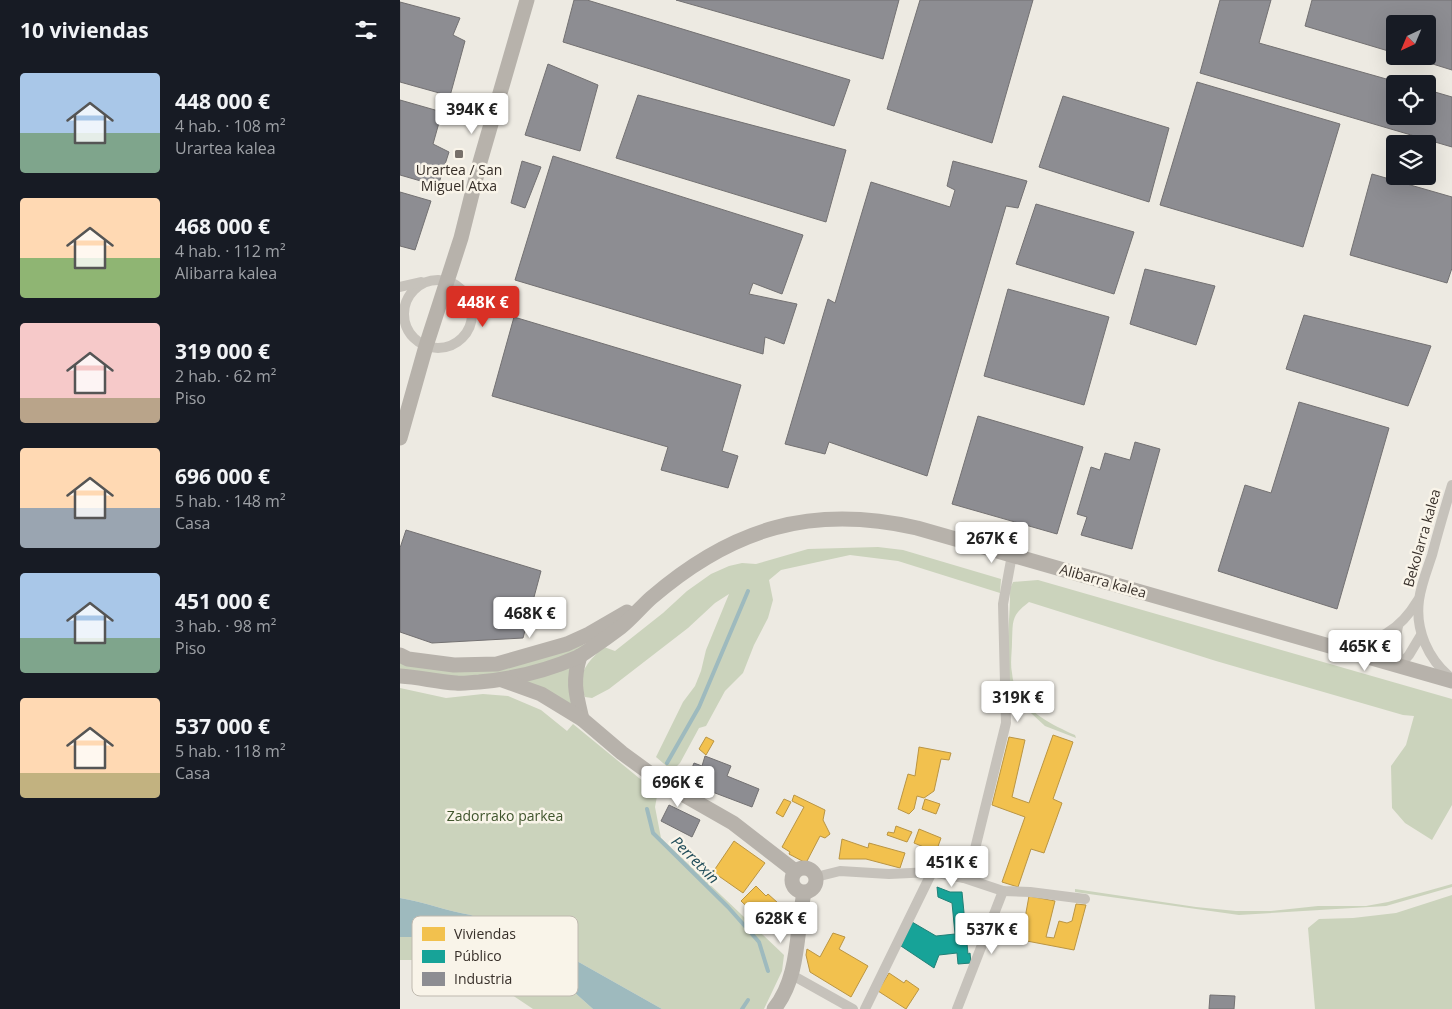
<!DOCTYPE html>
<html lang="es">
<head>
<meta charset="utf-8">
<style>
  body { margin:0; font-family:"Open Sans",sans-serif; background:#242831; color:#f1f3f6; height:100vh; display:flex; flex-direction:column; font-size:19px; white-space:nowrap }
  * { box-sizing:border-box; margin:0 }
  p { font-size:16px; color:#9ea1a6 }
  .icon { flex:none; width:28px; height:28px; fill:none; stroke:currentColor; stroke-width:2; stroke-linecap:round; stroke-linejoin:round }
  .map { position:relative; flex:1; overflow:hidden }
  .panel { display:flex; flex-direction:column; background:#171b24; width:400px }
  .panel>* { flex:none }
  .needle { width:32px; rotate:224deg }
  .tools { position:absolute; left:986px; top:15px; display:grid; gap:10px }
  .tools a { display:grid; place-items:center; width:50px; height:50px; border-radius:5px; background:#171b24; box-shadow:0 5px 20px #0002; font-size:25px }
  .price { position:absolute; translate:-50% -42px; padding:0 11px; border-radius:5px; background:#fff; color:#222; font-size:16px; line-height:32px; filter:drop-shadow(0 1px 2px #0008) }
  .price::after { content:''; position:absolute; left:50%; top:30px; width:15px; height:11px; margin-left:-8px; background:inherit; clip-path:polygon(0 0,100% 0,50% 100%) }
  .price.current { background:#d93025; color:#fff }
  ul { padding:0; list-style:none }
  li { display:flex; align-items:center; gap:15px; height:125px; padding:0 20px }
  li span { display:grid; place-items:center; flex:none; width:140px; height:100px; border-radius:5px; color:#555 }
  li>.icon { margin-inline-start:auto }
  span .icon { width:60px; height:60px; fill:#fffc; stroke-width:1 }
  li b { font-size:21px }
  h2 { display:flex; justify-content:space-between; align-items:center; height:60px; padding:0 20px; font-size:21px }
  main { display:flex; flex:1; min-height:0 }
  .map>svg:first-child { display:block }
</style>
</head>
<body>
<main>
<section class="panel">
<h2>10 viviendas<svg class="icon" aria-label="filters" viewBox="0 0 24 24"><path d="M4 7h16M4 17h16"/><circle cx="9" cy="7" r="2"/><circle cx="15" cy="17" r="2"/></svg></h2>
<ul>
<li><span style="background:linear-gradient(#a9c7e8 60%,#7fa58c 0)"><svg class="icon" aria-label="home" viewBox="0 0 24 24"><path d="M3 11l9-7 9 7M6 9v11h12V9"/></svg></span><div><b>448 000 €</b><p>4 hab. · 108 m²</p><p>Urartea kalea</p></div></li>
<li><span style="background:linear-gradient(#ffd9b3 60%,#8fb573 0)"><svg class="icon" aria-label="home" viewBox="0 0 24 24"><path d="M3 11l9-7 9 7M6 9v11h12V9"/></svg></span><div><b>468 000 €</b><p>4 hab. · 112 m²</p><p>Alibarra kalea</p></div></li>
<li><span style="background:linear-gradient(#f6c9c9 75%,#b9a48a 0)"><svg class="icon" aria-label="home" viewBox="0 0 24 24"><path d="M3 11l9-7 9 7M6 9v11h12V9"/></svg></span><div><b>319 000 €</b><p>2 hab. · 62 m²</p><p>Piso</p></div></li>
<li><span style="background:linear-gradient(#ffd9b3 60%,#9aa5b1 0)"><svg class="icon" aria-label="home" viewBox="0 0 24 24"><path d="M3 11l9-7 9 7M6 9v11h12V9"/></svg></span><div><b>696 000 €</b><p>5 hab. · 148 m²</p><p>Casa</p></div></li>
<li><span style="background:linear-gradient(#a9c7e8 65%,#7fa58c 0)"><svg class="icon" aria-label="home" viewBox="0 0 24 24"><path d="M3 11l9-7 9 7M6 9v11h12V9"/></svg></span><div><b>451 000 €</b><p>3 hab. · 98 m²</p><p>Piso</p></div></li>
<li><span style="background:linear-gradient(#ffd9b3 75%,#c2b280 0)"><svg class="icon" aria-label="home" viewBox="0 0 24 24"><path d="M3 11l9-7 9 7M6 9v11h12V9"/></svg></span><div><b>537 000 €</b><p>5 hab. · 118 m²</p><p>Casa</p></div></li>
</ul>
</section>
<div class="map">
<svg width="1052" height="1009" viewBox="0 0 1052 1009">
  <rect width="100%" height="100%" fill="#edeae2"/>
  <!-- green -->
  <g fill="#cbd3bc">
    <path d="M478,547L503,550L601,579L600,593L498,561L450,555L381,570L369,580L373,600L368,618L354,645L343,673L325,691L306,726L299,728L280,763L273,770L270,769L256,757L283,702L295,686L301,671L306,650L329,594L315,603L288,628L209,689L192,698L185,697C174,675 189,660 204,647L215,651L263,613L287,591L311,574L329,566L342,563L356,564L408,549Z"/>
    <path d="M638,580L1052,699V805L1032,840L1005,823L992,808L991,766L1006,745L1014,716L1003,715L816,661L629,602C611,616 613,620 612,642C612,652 610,663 612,673C615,707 648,723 675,735L676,738L645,726L619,702L615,701C601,670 611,622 610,589L613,582Z"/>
    <path d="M183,641L184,648L135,668L64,678L0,671V660L58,668Z"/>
    <path d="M171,666L175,708L120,681Z"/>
    <path d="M0,688L46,698L83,694L108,696L141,710L167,731L173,724L239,778L258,791L255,807L261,838L384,955L382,971L364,1009H262L168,956L71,915C47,911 24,902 0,898Z"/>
    <path d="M1052,884V887L986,906L839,915L675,892V889L796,907L836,911H871L918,906H966L988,902Z"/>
    <path d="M1052,895V1009H915L908,928L919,919L953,918L996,913Z"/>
    <path d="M0,937H48L164,983L193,1009H133L84,976L37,960H0Z"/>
  </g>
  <!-- water -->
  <path fill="#9ebabe" d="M0,898C24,902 47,911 71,915L168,956L262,1009H193L164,983L48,937H0Z"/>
  <!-- homes -->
  <g fill="#f2c14e" stroke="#ba9543">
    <path d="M653,735L673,742L653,799L662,803L644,853L631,849L618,887L602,882L625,817L592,805L609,737L625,740L612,797L629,803Z"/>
    <path d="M306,737L314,741L306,755L299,749Z"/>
    <path d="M519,747L551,753L549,760L541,759L534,791L524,798L517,796L514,809L509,814L498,809L508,774L515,776Z"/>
    <path d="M394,795L425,810L423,820L430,834L425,838L420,836L406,863L389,854L390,852L382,847L404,807L392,801Z"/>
    <path d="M384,799L391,802L383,817L376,813Z"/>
    <path d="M525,799L540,804L536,814L522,809Z"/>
    <path d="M496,826L512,832L507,842L487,835L488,832L494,833Z"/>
    <path d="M519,829L541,838L536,852L514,843Z"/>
    <path d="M442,839L468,848L469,843L505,853L500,868L466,859H439Z"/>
    <path d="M334,841L365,863L343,893L313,872Z"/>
    <path d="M356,886L366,896L368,894L378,903L363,919L359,915L357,916L341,901Z"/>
    <path d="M629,896L655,901L646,937L654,938L659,921L667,923L672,921L676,904L686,905L674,950L611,938L613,927L623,929Z"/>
    <path d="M433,933L445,937L439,949L468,966L451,997L410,972L406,955L407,949L420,957Z"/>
    <path d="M489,973L504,983L506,980L519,989L506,1009L478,991Z"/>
  </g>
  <!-- public -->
  <path fill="#17a398" stroke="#218077" d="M537,887L550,892H562L568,954L570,953L571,963L558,964L557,953L539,955L534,968L501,946L512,922L536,936L555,934L552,903L538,897Z"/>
  <!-- industry -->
  <g fill="#8d8d92" stroke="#737172">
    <path d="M174,0H187L450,80L434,126L163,42Z"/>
    <path d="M276,0H499L483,59Z"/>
    <path d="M520,0H633L592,143L487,109Z"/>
    <path d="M820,0H871L859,43L1004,84H995V116H1028V90L1052,97V147L800,73Z"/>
    <path d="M912,0H1052V70L1007,56H1028V24H995V53L905,26Z"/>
    <path d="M0,2L60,18L53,35L65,41L50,96L0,82Z"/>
    <path d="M148,64L198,85L180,151L125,135Z"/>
    <path d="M797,82L940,124L903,247L760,205Z"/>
    <path d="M238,95L446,150L426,222L216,158Z"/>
    <path d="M663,96L769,128L749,202L639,167Z"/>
    <path d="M0,100L42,112L33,144L49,152L38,186L0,175Z"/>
    <path d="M153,156L403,235L382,294L353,283L349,294L397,304L384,344L365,337L363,354L115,280Z"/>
    <path d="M122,161L141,167L125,208L111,203Z"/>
    <path d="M553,161L627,181L618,208L606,206L527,476L429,442L425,454L385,444L428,299L435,303L471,182L550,207L555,190L547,186Z"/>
    <path d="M972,174L1052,197V268L1047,283L950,255Z"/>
    <path d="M0,192L31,201L15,250L0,246Z"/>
    <path d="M636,204L734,232L714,294L616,264Z"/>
    <path d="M745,269L815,286L796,345L730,324Z"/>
    <path d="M608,289L709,317L684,405L584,376Z"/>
    <path d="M904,315L1031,346L1008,406L886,369Z"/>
    <path d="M114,317L341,385L322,451L338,456L328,488L261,470L268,447L92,396Z"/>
    <path d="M899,402L989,428L937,609L818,571L845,485L871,493Z"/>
    <path d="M578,416L683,447L657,534L552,504Z"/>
    <path d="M735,442L760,449L732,549L681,535L687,517L677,514L691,467L700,470L705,453L730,460Z"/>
    <path d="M6,530L141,571L123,638L32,643L0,632V548Z"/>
    <path d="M305,756L331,766L327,776L359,789L352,807L286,782L294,763L302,766Z"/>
    <path d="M269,805L300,820L292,837L261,821Z"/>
    <path d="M810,995L835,996L834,1009H809Z"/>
  </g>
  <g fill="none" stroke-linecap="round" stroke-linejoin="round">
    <!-- stream -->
    <g stroke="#9ebabe" stroke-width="4">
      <path d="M267,763L299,707L348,591"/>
      <path d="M247,809L253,833L328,907L359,942L368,971"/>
      <path d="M342,1009L348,1000"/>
    </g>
    <!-- street -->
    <g stroke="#c6c2bb" stroke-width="10">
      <circle cx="38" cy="314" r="34"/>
      <path d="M0,287L21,282"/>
      <path d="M998,626L996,637L999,666"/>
      <path d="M943,648C978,641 999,632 1018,600"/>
      <path d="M999,666L1009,655L1021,635"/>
      <path d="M1051,678C1028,659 1015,630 1019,600C1021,585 1027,570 1032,555C1038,532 1045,508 1052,485"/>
      <path d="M416,877L440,871L489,874L532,872L564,878L603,891L630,892L685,899"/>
      <path d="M564,878L572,861L606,723L603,604L612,555"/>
      <path d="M392,975L453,1009"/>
      <path d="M465,1009L532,872"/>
      <path d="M557,1009L603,891"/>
    </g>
    <!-- secondary -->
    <g stroke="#b7b2ab" stroke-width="15">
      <path d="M0,438L26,346L61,238L80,162L127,0"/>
      <path d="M0,655L8,659L54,665L97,664L167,644L189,634L227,612"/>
      <path d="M180,656C172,682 176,694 182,719"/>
      <path d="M0,676C19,677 37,682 56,683C64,684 72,682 79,682C113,679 146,671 178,657C184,654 190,649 196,645C205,639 213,633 221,627C232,618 241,607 251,598C332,528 412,504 517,528L1052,681"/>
      <path d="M102,680L141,694L182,719L222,753L263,783L333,823L395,871"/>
      <circle cx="404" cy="880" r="12"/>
      <path d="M374,1009C400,977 396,931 404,893"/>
    </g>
  </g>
  <!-- markers -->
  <rect fill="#77706a" stroke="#f9f4e9" stroke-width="2" x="54" y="149" width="10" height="10" rx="2.5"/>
  <g text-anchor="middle" stroke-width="5" stroke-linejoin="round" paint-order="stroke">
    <!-- poi labels -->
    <g font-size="14" fill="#372f29" stroke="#f9f4e9">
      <text x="59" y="175">Urartea / San<tspan x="59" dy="16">Miguel Atxa</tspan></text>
    </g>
    <!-- street labels -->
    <g font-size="14" fill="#372f29" stroke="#f9f4e9">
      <text transform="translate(1022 538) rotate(-74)" y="5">Bekolarra kalea</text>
      <text transform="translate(703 581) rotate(16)" y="5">Alibarra kalea</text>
    </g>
    <!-- park labels -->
    <g font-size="14" fill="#40552d" stroke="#f9f4e9">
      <text x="105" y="821">Zadorrako parkea</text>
    </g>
    <!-- water labels -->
    <g font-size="15" font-style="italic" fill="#1f4b58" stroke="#f9f4e9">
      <text transform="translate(295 860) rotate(45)" y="5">Perretxin</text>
    </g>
  </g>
  <!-- legend -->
  <rect x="12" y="916" width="166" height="80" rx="8" fill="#f9f4e9" stroke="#bfb9af" stroke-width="1"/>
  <rect x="22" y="927" width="23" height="14" fill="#f2c14e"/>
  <rect x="22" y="950" width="23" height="13" fill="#17a398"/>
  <rect x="22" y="972" width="23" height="14" fill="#8d8d92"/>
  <g font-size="14" fill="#372f29">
    <text x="54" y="939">Viviendas</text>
    <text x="54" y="961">Público</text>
    <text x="54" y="984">Industria</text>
  </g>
</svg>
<div class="tools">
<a><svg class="needle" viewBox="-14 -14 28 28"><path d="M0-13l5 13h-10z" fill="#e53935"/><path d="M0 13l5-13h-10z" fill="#9ea1a6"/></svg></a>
<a><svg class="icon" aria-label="locate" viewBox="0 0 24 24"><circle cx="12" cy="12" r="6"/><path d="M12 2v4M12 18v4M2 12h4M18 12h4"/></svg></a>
<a><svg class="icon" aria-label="layers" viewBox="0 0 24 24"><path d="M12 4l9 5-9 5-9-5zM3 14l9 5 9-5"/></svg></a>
</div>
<b class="price" style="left:72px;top:135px">394K €</b>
<b class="price current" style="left:83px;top:328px">448K €</b>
<b class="price" style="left:592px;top:564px">267K €</b>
<b class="price" style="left:130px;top:639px">468K €</b>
<b class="price" style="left:965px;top:672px">465K €</b>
<b class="price" style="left:618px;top:723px">319K €</b>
<b class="price" style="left:278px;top:808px">696K €</b>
<b class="price" style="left:552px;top:888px">451K €</b>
<b class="price" style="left:381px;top:944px">628K €</b>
<b class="price" style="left:592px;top:955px">537K €</b>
</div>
</main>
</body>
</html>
